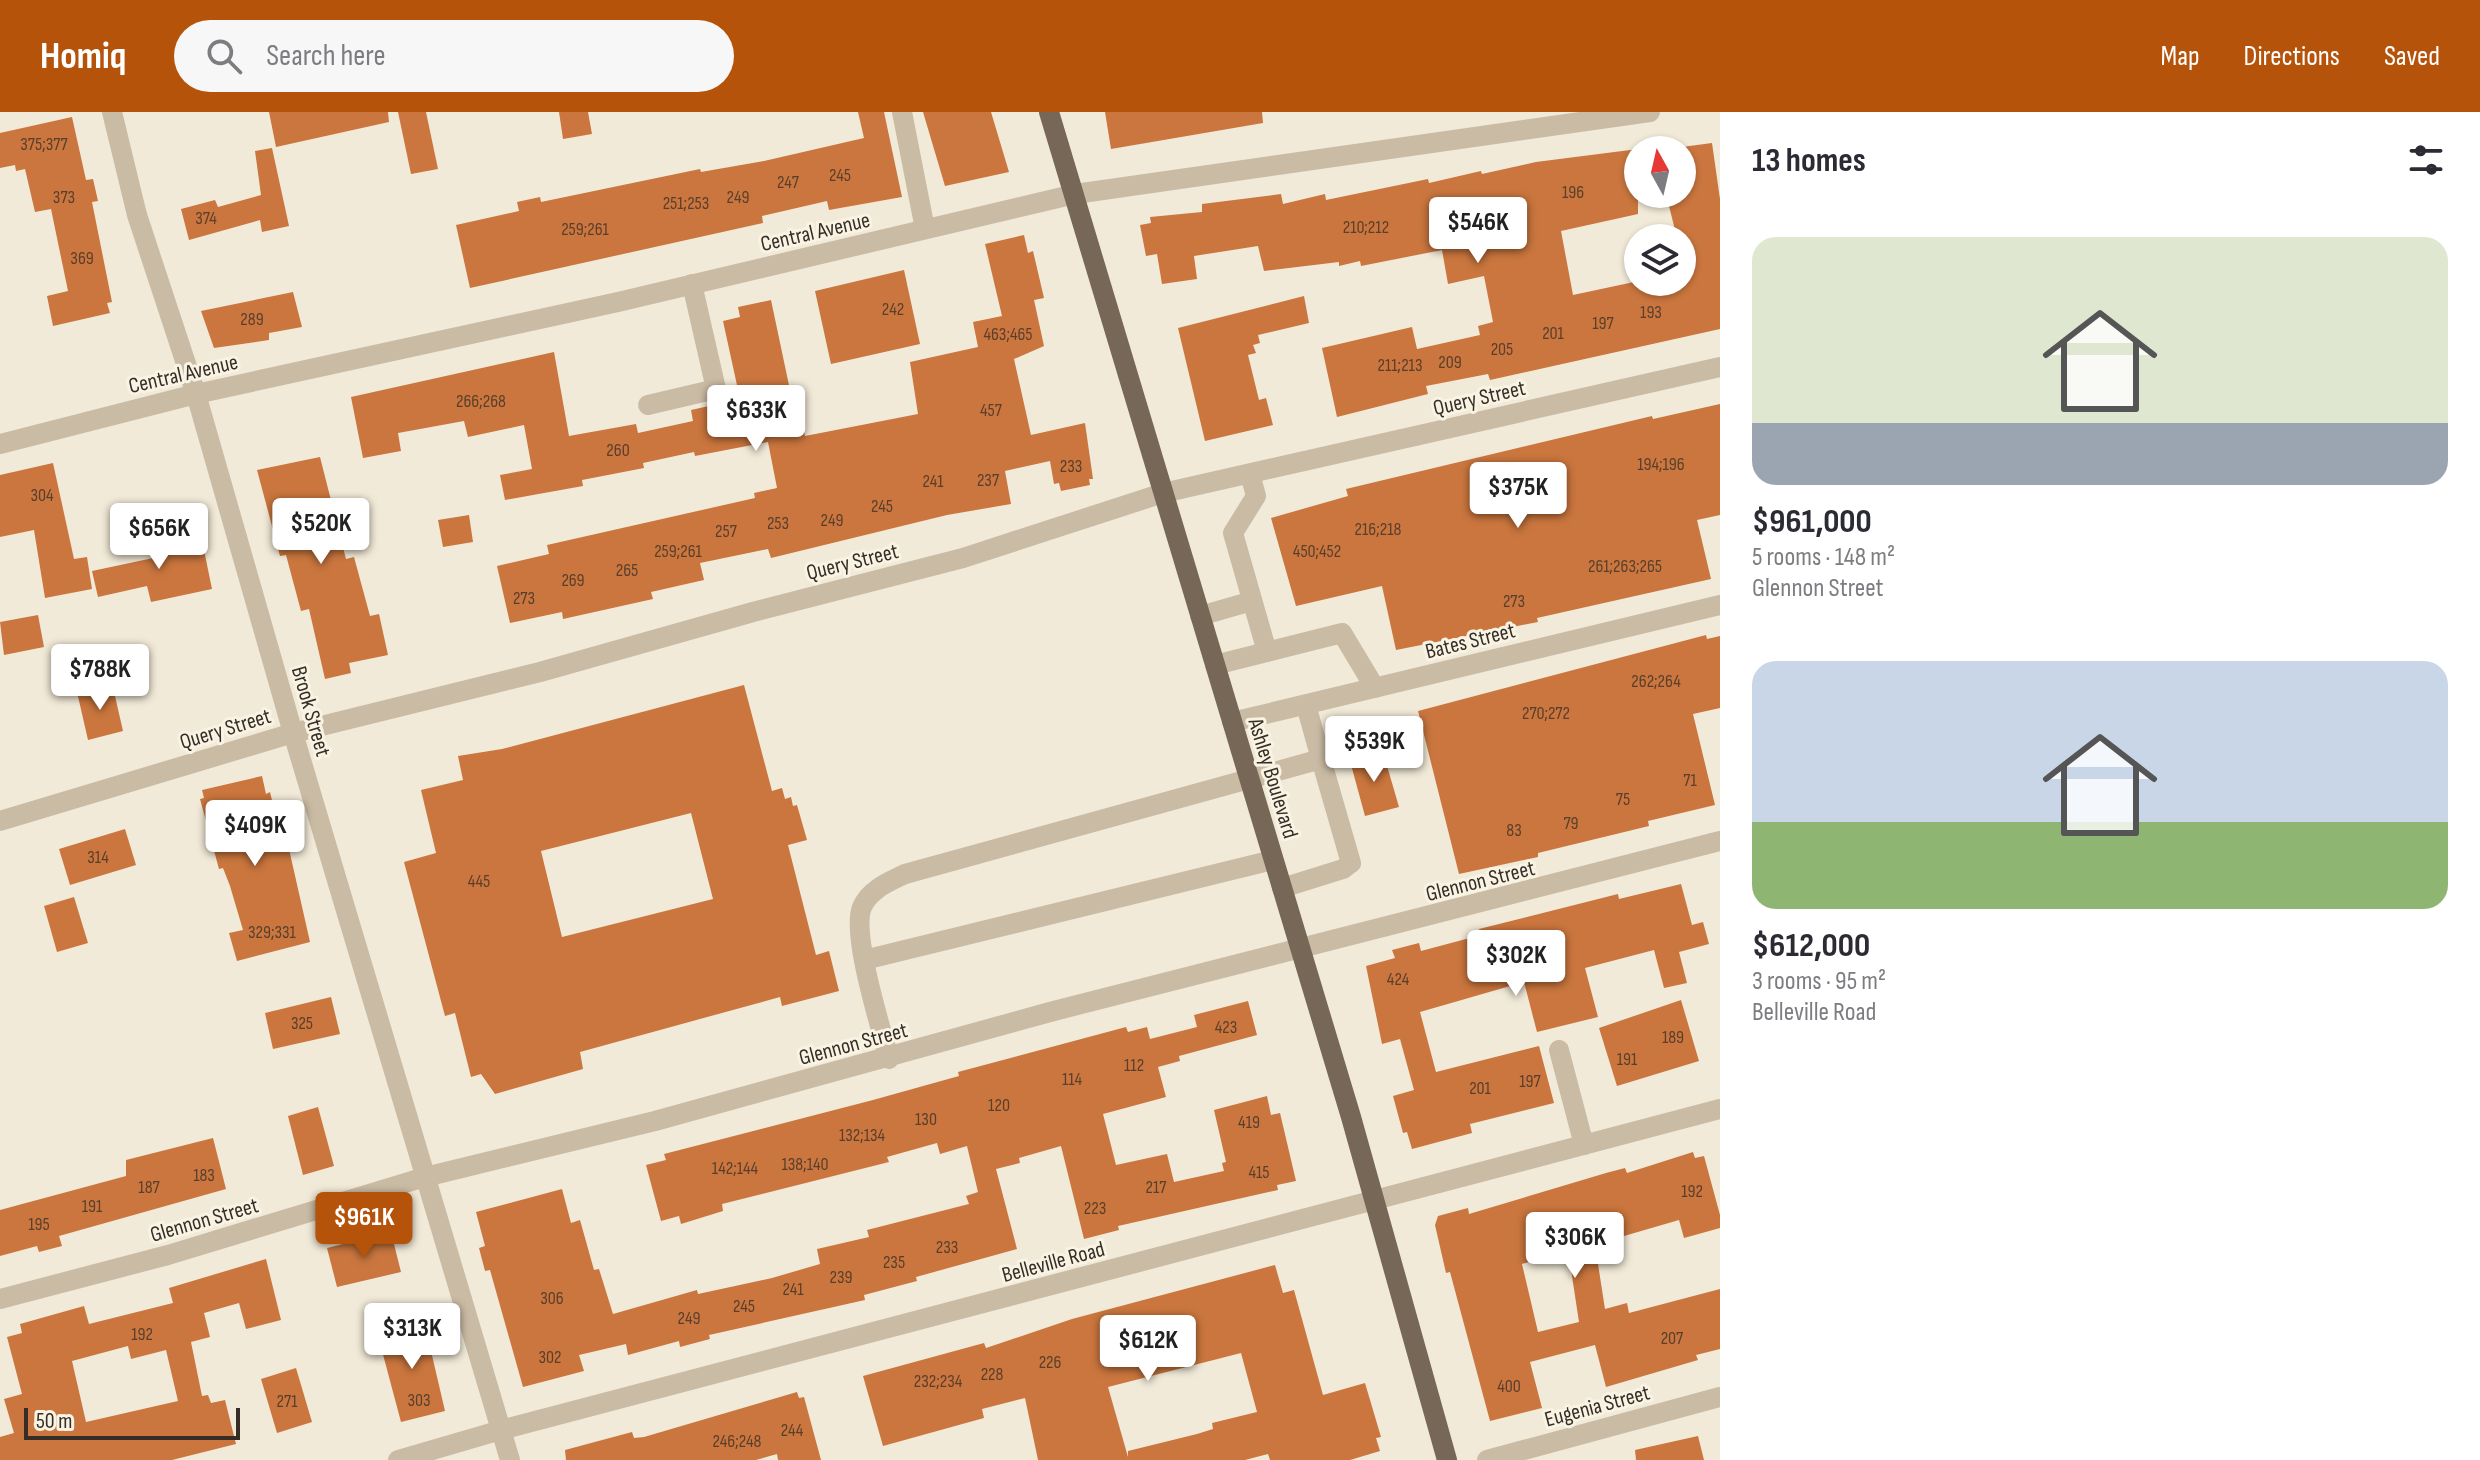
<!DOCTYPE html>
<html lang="en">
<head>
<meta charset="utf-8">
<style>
  body { margin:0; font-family:"Sofia Sans Condensed",sans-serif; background:#f7f7f7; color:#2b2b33; height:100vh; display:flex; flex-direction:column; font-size:30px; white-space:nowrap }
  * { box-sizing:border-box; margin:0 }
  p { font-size:26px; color:#7c7c81 }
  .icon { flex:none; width:44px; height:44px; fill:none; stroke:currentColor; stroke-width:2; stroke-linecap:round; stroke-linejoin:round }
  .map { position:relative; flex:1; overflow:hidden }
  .side { display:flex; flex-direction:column; background:#fff; width:760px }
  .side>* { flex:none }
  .needle { width:52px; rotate:352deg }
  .fabs { position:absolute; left:1624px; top:24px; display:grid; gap:16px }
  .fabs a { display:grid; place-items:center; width:72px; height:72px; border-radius:50%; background:#fff; box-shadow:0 2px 6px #0004; font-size:40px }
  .scale { position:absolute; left:24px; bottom:20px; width:216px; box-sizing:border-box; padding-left:8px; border:4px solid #352d26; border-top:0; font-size:22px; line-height:28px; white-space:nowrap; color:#352d26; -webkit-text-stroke:6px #f9f3e4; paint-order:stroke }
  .price { position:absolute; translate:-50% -68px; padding:0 18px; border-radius:8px; background:#fff; color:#222; font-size:26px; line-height:52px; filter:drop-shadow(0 2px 4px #0008) }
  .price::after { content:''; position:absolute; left:50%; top:48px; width:24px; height:18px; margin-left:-12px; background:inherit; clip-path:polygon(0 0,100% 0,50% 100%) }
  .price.selected { background:#b45309; color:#fff }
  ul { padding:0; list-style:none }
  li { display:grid; align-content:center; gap:16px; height:424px; padding:0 32px }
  li span { display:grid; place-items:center; height:248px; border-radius:24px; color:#555 }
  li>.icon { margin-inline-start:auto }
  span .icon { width:144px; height:144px; fill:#fffc; stroke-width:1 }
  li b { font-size:34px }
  h2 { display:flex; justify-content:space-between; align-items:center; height:96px; padding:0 32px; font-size:34px }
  header { display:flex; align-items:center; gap:48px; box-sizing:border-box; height:112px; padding:0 40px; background:#b45309; color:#fff }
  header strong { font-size:38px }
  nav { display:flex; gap:44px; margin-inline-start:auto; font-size:28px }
  .search { width:560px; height:72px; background:#f7f7f7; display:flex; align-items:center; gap:20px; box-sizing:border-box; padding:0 28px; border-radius:44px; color:#7c7c81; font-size:30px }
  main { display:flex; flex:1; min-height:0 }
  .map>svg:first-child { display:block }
</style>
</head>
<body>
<header>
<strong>Homiq</strong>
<div class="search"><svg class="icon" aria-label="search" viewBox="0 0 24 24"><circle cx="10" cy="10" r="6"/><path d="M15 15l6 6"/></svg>Search here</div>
<nav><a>Map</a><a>Directions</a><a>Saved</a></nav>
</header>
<main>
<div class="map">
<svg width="1720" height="1348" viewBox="0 0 1720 1348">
  <rect width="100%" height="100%" fill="#f2ead8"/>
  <!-- building -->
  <g fill="#ca763e" fill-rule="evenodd">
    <path d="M269,0H388L389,10L276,35Z"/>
    <path d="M398,0H426L438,57L411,62Z"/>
    <path d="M559,0H588L592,22L563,27Z"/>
    <path d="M858,0H884L902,85L829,98L827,89L762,104L763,111L470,176L456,113L519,99L517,90L540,85L541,90L700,57L701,60L764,49L864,26Z"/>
    <path d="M923,0H991L1009,60L945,74Z"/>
    <path d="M1105,0H1262L1263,11L1111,37Z"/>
    <path d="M72,5L86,68L93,67L98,89L92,90L112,190L107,191L110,201L53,214L47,184L68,179L51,97L35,100L25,57L16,59L15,53L0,56V21Z"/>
    <path d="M1712,31L1720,87V217L1490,268L1488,262L1426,274L1428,282L1337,305L1322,236L1412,215L1417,237L1480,223L1478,214L1493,210L1484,164L1448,172L1442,138L1361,154L1360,149L1339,154V150L1264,159L1258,134L1194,144L1197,167L1162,172L1157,142L1146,144L1140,113L1151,111L1150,105L1202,100V92L1281,82L1283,92L1325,82L1326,88L1428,67L1429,71L1481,59L1482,62L1536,50L1638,37V102L1561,119L1573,183L1634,170H1682V126H1677L1666,82H1682V35Z"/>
    <path d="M272,36L289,114L262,120L260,108L189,128L181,97L215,88L218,95L261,83L255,39Z"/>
    <path d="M1024,123L1028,141L1033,139L1044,186L1034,188L1044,234L1014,247L1031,323L1085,311L1093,367H1089L1090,373L1061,379L1059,371L1054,372L1050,349L1005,359L1011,392L947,403L771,446L768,437L700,451L704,468L651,480L653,487L563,507L562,500L510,511L497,454L549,442L547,433L755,386L754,381L777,376L768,330L695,344L694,340L643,351L644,356L582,368L583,374L505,388L500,363L532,357L524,313L468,325L464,309L398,321L401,339L363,346L351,285L554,240L569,324L636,312L638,321L693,309L691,298L740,287L723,209L740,205L738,195L771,188L794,297L799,296L805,324L918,302L910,250L978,235L973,210L1002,204L985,132Z"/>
    <path d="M904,158L920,232L831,252L815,179Z"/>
    <path d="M293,180L302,215L269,221V228L214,236L201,199Z"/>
    <path d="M1304,184L1309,211L1258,223L1260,231L1253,233L1256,241L1248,243L1259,288L1266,286L1273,313L1205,329L1178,216Z"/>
    <path d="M1720,292V403L1697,408L1711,467L1537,506L1538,510L1396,538L1382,474L1296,494L1271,406L1348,384L1346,377L1652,304L1653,307Z"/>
    <path d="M320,345L346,447L354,445L370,504L379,502L388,543L349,551L351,561L325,567L309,497L301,499L286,443L280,444L257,358Z"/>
    <path d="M53,351L74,447L87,445L92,477L45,486L34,418L0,425V363Z"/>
    <path d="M469,403L473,430L443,435L438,408Z"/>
    <path d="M175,412L182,443L204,438L212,477L151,490L147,474L98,485L92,459L158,445L152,416Z"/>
    <path d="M38,503L44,535L4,543L0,510Z"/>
    <path d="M1706,523L1707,527L1720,524V596L1693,602L1715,693L1648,709L1649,714L1538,741V745L1459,762L1418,599Z"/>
    <path d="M112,571L123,619L88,628L77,580Z"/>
    <path d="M744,573L772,679L782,676L785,687L791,685L793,694L797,693L807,728L788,733L816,843L829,839L839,879L782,894L780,885L580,940L583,957L495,982L481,962L471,965L455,901L445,904L404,750L436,741L421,678L463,668L458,644L502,637ZM691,701L713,787L562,825L541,739Z"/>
    <path d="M1383,640L1399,695L1365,704L1350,649Z"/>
    <path d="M262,664L266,682L270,680L284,738L289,737L310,830L237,849L229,821L243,818L230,774L223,756L219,757L200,687L204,686L202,678Z"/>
    <path d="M125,717L136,753L70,773L59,737Z"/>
    <path d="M1681,772L1692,813L1703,810L1709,832L1679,840L1687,871L1664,876L1654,838L1585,856L1598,905L1537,920L1524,870L1420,900L1436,960L1539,934L1554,991L1470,1012L1472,1021L1412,1037L1407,1020L1403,1021L1393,984L1414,978L1400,927L1382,932L1366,854L1395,846L1392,838L1419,831L1421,839L1481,823L1479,817L1618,782L1619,787Z"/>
    <path d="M74,785L88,831L57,840L44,794Z"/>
    <path d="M331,885L340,922L273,937L265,901Z"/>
    <path d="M1681,888L1699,949L1617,974L1599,916Z"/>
    <path d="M1248,889L1257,923L1179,944L1180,949L1158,955L1166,985L1103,1002L1116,1053L1167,1042L1174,1070L1224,1059L1222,1051L1226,1050L1214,998L1267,984L1271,1003L1280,1001L1296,1069L1277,1073L1278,1078L1118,1114L1119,1118L1084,1127L1061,1034L1019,1046L1020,1051L996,1057L1017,1137L916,1165L917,1169L864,1183L865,1188L709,1223L710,1227L680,1235L679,1229L628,1243L626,1232L579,1243L584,1259L523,1275L490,1158L485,1159L479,1136L485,1134L476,1100L562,1077L571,1111L580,1108L594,1158L599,1157L613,1202L697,1178L698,1182L772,1166L820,1152L817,1137L869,1125L867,1118L969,1092L966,1084L978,1080L967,1034L940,1042L937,1031L887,1045L889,1050L722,1092L723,1099L681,1112L679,1104L661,1109L646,1053L666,1048L664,1042L873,988L959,964L958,960L1126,915L1128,920L1147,915L1150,927L1197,915L1194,903Z"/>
    <path d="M318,995L334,1054L303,1063L288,1004Z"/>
    <path d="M213,1026L226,1077L59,1124L62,1134L39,1140L37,1134L0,1144V1098L126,1064V1048Z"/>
    <path d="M1693,1040L1695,1046L1704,1044L1720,1103V1116L1684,1126L1679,1108L1600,1131L1602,1137L1596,1139L1605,1197L1627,1191L1629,1201L1720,1177V1237L1696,1243L1698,1248L1606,1275L1595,1233L1530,1250L1542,1296L1490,1309L1450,1160L1446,1161L1435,1113L1438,1104L1468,1096L1469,1102L1606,1061L1625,1056L1627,1061ZM1568,1138L1579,1210L1538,1220L1522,1152Z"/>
    <path d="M391,1120L401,1160L337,1175L327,1136Z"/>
    <path d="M266,1147L281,1208L246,1217L239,1191L204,1201L210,1225L191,1230L202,1284L208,1283L211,1291L225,1288L236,1332L172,1348H0V1325L14,1321L4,1287L22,1282L7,1225L22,1221L20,1212L84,1194L89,1212L173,1191L169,1176ZM128,1234L131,1247L166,1238L178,1289L86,1310L72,1249Z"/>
    <path d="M1275,1153L1283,1181L1294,1178L1323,1283L1365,1271L1381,1325L1376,1326L1380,1339L1350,1348H1270L1268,1342L1245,1348H1038L1025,1286L982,1297L984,1306L883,1334L863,1264L984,1231L986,1236L1072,1207ZM1241,1241L1257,1300L1212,1311L1213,1317L1197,1322L1128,1339V1345L1108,1275Z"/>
    <path d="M424,1209L445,1299L401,1310L377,1220Z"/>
    <path d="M296,1256L312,1310L277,1321L261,1267Z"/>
    <path d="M797,1280L799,1286L804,1285L821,1348H778L777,1342L756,1348H566L565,1338L632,1320L634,1326L644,1325Z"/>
    <path d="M1698,1324L1704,1348H1636L1635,1338Z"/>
  </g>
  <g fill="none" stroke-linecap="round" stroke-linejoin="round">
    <!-- minor -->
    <g stroke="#cabba4" stroke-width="20">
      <path d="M112,0L137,103L196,282L293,621L510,1348"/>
      <path d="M902,0L925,117"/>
      <path d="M648,293L716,277L692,172"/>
      <path d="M0,332L196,282L618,190L1075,82L1650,0"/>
      <path d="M1250,362L1256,384L1233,421L1267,540"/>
      <path d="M1200,504L1252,489"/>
      <path d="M1215,553L1342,521L1375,576"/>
      <path d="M1306,593L1321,647"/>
      <path d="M1232,610L1720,493"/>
      <path d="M0,709L293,621L540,560L753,500L963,446L1163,381L1720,255"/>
      <path d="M864,848L1273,748"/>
      <path d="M1559,938L1584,1033"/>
      <path d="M889,947C881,916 851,822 862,795C870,777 889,770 905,762L1321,647L1351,751L1343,757L1282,776"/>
      <path d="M0,1187L168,1143L425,1065L655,1009L1050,900L1720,729"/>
      <path d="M398,1348L501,1318L1720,997"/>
      <path d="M1487,1348L1720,1285"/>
    </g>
    <!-- major -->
    <path stroke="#776756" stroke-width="20" d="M1049,0L1351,1005L1447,1348"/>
  </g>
  <g text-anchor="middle" stroke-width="6" stroke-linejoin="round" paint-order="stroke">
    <!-- number labels -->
    <g font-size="18" fill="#5a3f2c">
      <text x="44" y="38">375;377</text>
      <text x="840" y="69">245</text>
      <text x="788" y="76">247</text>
      <text x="1573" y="86">196</text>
      <text x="64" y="91">373</text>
      <text x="738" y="91">249</text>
      <text x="686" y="97">251;253</text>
      <text x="206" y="112">374</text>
      <text x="1366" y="121">210;212</text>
      <text x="585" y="123">259;261</text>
      <text x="82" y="152">369</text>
      <text x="893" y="203">242</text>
      <text x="1651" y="206">193</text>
      <text x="252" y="213">289</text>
      <text x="1603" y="217">197</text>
      <text x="1553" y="227">201</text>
      <text x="1008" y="228">463;465</text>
      <text x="1502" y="243">205</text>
      <text x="1450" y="256">209</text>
      <text x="1400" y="259">211;213</text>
      <text x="481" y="295">266;268</text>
      <text x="991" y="304">457</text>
      <text x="618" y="344">260</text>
      <text x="1661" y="358">194;196</text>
      <text x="1071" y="360">233</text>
      <text x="988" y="374">237</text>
      <text x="933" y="375">241</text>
      <text x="42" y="389">304</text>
      <text x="882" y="400">245</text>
      <text x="832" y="414">249</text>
      <text x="778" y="417">253</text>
      <text x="1378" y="423">216;218</text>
      <text x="726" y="425">257</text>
      <text x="678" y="445">259;261</text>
      <text x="1317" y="445">450;452</text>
      <text x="1625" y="460">261;263;265</text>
      <text x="627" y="464">265</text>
      <text x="573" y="474">269</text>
      <text x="524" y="492">273</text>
      <text x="1514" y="495">273</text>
      <text x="1656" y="575">262;264</text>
      <text x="1546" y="607">270;272</text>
      <text x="1690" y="674">71</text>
      <text x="1623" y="693">75</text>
      <text x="1571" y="717">79</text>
      <text x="1514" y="724">83</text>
      <text x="98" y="751">314</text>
      <text x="479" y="775">445</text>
      <text x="272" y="826">329;331</text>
      <text x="1398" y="873">424</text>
      <text x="302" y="917">325</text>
      <text x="1226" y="921">423</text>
      <text x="1673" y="931">189</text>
      <text x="1627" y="953">191</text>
      <text x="1134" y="959">112</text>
      <text x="1072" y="973">114</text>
      <text x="1530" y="975">197</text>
      <text x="1480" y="982">201</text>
      <text x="999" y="999">120</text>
      <text x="926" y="1013">130</text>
      <text x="1249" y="1016">419</text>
      <text x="862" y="1029">132;134</text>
      <text x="805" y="1058">138;140</text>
      <text x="735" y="1062">142;144</text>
      <text x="1259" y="1066">415</text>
      <text x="204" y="1069">183</text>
      <text x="149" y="1081">187</text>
      <text x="1156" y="1081">217</text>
      <text x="1692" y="1085">192</text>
      <text x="92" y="1100">191</text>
      <text x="1095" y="1102">223</text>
      <text x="39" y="1118">195</text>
      <text x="947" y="1141">233</text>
      <text x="894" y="1156">235</text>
      <text x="841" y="1171">239</text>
      <text x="793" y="1183">241</text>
      <text x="552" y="1192">306</text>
      <text x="744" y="1200">245</text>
      <text x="689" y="1212">249</text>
      <text x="142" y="1228">192</text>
      <text x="1672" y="1232">207</text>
      <text x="550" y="1251">302</text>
      <text x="1050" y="1256">226</text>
      <text x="992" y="1268">228</text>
      <text x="938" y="1275">232;234</text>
      <text x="1509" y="1280">400</text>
      <text x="419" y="1294">303</text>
      <text x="287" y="1295">271</text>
      <text x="792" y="1324">244</text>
      <text x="737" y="1335">246;248</text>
    </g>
    <!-- street labels -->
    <g font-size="22" fill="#352d26" stroke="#f9f3e4">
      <text transform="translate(815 119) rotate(-13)" y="8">Central Avenue</text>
      <text transform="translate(183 261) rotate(-13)" y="8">Central Avenue</text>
      <text transform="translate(1479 285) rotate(-13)" y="8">Query Street</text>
      <text transform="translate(852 449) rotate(-14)" y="8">Query Street</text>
      <text transform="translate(1470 528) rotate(-14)" y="8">Bates Street</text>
      <text transform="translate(312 599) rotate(74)" y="8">Brook Street</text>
      <text transform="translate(225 616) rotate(-17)" y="8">Query Street</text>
      <text transform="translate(1274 666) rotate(73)" y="8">Ashley Boulevard</text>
      <text transform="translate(1480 768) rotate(-14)" y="8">Glennon Street</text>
      <text transform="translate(853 931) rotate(-15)" y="8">Glennon Street</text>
      <text transform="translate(204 1107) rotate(-16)" y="8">Glennon Street</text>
      <text transform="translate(1053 1149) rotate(-15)" y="8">Belleville Road</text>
      <text transform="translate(1597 1293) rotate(-15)" y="8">Eugenia Street</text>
    </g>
  </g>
</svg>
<div class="fabs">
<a><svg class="needle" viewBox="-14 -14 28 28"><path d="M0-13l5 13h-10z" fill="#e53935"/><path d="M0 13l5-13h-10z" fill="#7c7c81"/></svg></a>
<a><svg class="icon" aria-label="layers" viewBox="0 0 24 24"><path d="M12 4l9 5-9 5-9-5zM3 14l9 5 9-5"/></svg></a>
</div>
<div class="scale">50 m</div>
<b class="price" style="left:1478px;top:153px">$546K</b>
<b class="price" style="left:756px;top:341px">$633K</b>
<b class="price" style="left:1518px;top:418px">$375K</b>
<b class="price" style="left:321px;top:454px">$520K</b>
<b class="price" style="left:159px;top:459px">$656K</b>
<b class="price" style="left:100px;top:600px">$788K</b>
<b class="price" style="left:1374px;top:672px">$539K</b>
<b class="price" style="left:255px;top:756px">$409K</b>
<b class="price" style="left:1516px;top:886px">$302K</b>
<b class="price selected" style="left:364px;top:1148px">$961K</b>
<b class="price" style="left:1575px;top:1168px">$306K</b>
<b class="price" style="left:412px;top:1259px">$313K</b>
<b class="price" style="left:1148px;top:1271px">$612K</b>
</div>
<section class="side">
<h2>13 homes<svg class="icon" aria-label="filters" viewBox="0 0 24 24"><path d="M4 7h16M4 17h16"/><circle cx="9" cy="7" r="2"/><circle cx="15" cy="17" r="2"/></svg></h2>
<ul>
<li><span style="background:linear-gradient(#dfe7d0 75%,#9aa5b1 0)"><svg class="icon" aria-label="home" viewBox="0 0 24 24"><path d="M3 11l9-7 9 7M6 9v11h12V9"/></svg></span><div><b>$961,000</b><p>5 rooms · 148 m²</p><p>Glennon Street</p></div></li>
<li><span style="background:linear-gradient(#c9d6e8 65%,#8fb573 0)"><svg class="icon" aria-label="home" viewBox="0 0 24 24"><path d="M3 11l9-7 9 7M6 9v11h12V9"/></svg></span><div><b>$612,000</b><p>3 rooms · 95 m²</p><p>Belleville Road</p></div></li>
</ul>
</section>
</main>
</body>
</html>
